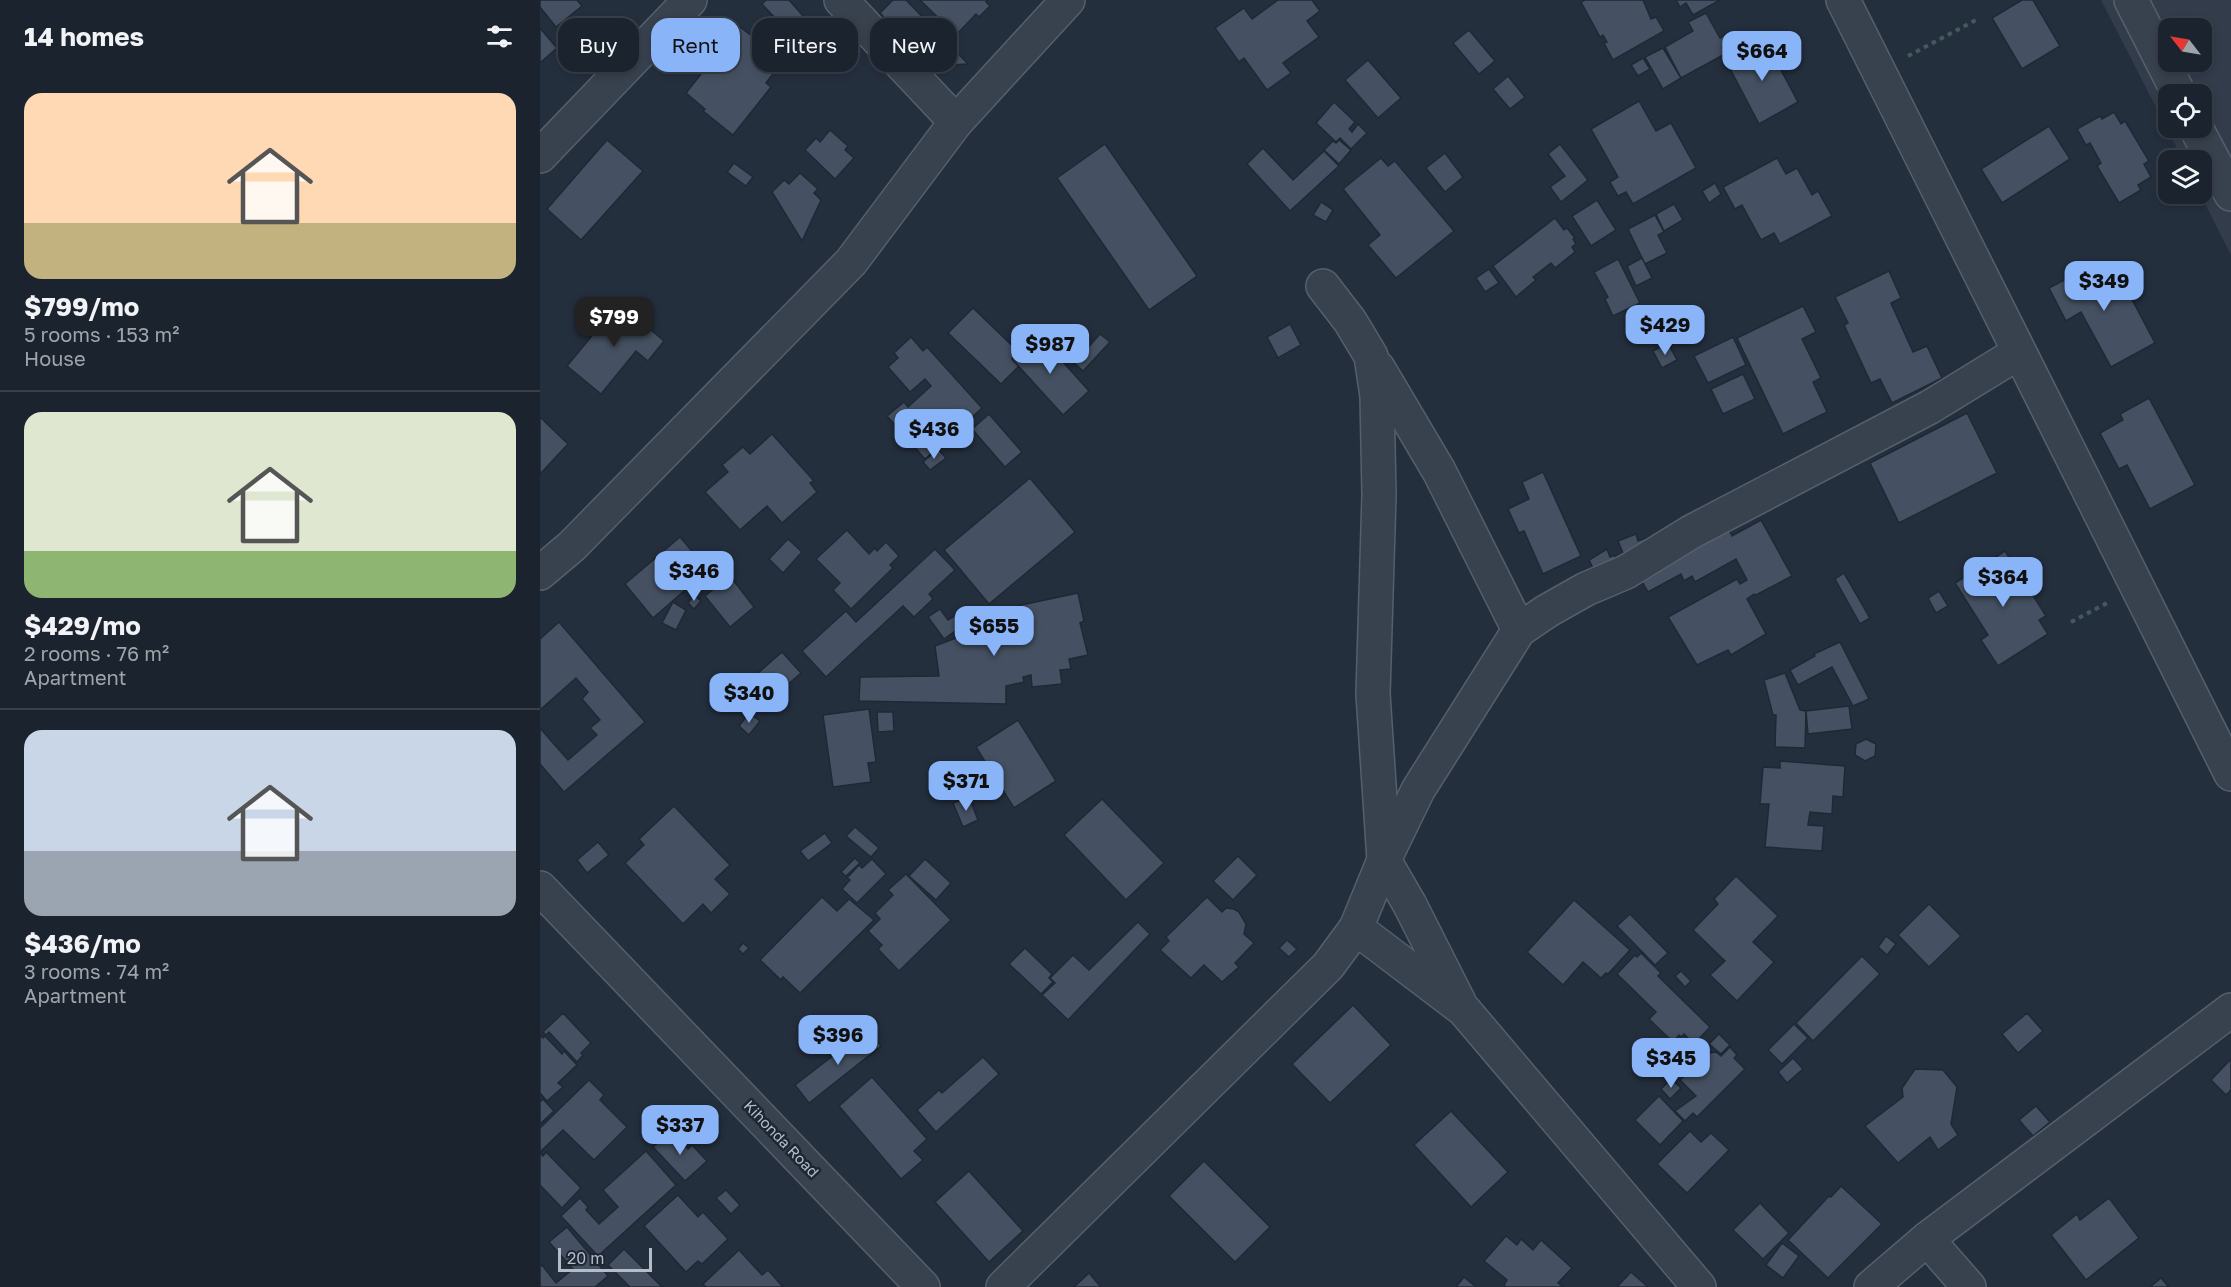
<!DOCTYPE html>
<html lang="en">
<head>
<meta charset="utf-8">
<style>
  body { margin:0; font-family:"Golos Text",sans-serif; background:#282f3a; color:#f1f3f6; height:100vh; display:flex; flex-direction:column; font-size:22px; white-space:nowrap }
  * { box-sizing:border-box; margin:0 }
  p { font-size:20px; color:#a0a4aa }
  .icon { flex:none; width:33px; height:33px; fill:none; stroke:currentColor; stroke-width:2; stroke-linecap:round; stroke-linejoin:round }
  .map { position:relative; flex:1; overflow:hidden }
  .panel { display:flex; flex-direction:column; background:#1b232e; width:540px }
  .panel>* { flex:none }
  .guide { position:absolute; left:18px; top:18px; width:570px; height:54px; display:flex; gap:12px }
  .needle { width:39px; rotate:301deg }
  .buttons { position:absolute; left:1618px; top:18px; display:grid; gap:12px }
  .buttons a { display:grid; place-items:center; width:54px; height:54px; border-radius:12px; background:#1b232e; box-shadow:0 3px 9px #0003,0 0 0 2px #39404a; font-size:30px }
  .scale { position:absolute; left:18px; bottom:15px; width:94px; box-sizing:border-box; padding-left:6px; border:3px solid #b4bcc9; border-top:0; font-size:16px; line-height:21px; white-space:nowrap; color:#b4bcc9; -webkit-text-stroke:4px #1d2633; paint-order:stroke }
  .price { position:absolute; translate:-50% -51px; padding:0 14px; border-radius:12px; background:#8ab4f8; color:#111; font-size:20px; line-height:39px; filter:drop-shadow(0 2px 3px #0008) }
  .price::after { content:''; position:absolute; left:50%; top:36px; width:18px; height:14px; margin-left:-9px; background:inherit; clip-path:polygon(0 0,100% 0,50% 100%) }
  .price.on { background:#222; color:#fff }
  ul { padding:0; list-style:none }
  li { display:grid; align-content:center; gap:12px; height:318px; padding:0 24px }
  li+li { border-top:2px solid #39404a }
  li span { display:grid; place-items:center; height:186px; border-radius:18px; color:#555 }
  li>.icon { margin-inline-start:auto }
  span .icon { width:108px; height:108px; fill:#fffc; stroke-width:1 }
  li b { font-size:26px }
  h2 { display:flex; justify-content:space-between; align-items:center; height:72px; padding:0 24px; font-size:26px }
  .tag { padding:0 21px; border-radius:18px; background:#1b232e; box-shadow:0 3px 9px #0003,0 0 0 2px #39404a; font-size:21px; line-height:54px }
  .tag.on { background:#8ab4f8; color:#111 }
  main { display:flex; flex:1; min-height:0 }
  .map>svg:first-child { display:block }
</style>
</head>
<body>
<main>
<section class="panel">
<h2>14 homes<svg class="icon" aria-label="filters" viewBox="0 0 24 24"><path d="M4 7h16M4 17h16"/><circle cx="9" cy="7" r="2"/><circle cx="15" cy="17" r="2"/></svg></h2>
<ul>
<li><span style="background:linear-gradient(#ffd9b3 70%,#c2b280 0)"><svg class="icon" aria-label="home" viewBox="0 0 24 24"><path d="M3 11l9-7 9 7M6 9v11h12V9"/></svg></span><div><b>$799/mo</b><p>5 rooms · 153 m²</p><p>House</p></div></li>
<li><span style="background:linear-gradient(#dfe7d0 75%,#8fb573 0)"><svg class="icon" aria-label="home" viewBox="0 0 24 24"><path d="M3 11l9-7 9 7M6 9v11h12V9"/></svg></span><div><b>$429/mo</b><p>2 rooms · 76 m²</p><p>Apartment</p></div></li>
<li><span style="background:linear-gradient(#c9d6e8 65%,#9aa5b1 0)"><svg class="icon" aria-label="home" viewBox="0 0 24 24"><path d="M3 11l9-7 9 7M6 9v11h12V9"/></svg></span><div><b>$436/mo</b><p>3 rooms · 74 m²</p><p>Apartment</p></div></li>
</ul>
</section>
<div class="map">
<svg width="1691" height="1287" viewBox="0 0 1691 1287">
  <rect width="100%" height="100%" fill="#242f3e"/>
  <!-- airport -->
  <path fill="#323c4b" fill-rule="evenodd" d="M1561,0H1691V255L1660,194H1662V160H1643ZM1629,28H1662V62H1629ZM1629,94H1662V128H1629Z"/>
  <!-- building -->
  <g fill="#455162" stroke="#1f2835" stroke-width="1.5">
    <path d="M0,0H37L42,6L16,27L0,7Z"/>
    <path d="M226,0H249L264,17L248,32L222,4Z"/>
    <path d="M353,0H366L428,64L392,66L340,13Z"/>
    <path d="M380,0H448L446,2L450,6L439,17L436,14L416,35Z"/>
    <path d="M738,0H772L780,11L767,21L779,37L743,63L751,73L727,90L704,58L699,62L675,28L704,8L712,19Z"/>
    <path d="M1045,0H1103L1111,19L1116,17L1124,31L1073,60L1064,43L1067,42L1063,35L1060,37L1041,2Z"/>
    <path d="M1136,0H1180L1153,15L1146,3L1140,7Z"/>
    <path d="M1482,0H1493L1520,46L1482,69L1452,18Z"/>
    <path d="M1166,13L1180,38L1188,33L1196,48L1141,78L1125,47L1153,31L1148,22Z"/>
    <path d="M185,27L194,34L200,27L229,49L226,54L240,65L226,83L231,87L193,135L163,111L165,109L146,93L177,54L169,48Z"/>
    <path d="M0,28L17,48L0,63Z"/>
    <path d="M929,30L955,61L939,74L913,43Z"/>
    <path d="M1225,40L1258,102L1219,124L1186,61Z"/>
    <path d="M1123,48L1141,78L1123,89L1105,57Z"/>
    <path d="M1103,58L1110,69L1098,76L1091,65Z"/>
    <path d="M828,60L861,98L838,118L805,80Z"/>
    <path d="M968,76L985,97L970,109L953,89Z"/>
    <path d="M1099,101L1116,131L1131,123L1156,168L1093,204L1086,192L1078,196L1070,182L1078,177L1051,129Z"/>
    <path d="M794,102L815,122L809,129L812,132L818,124L827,133L811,149L800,138L796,142L776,123Z"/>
    <path d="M1574,112L1581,124L1585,121L1609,161L1604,164L1611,177L1598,185L1601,190L1579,203L1557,166L1561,163L1550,143L1546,145L1537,129L1560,116L1562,119Z"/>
    <path d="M1509,126L1530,159L1462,203L1441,169Z"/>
    <path d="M290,130L308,146L305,150L314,158L295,179L265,150L276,138L280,142Z"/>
    <path d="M67,140L103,171L41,240L7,209Z"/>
    <path d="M799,140L811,150L799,164L784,150L793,141L796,143Z"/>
    <path d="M565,144L657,276L609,310L517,178Z"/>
    <path d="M1020,144L1048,180L1021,202L1010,187L1025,176L1008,154Z"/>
    <path d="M723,148L753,180L784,151L799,166L750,211L707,164Z"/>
    <path d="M905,153L923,177L905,192L886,168Z"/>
    <path d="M841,158L848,166L855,161L914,231L856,278L828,245L840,235L803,189Z"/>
    <path d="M1237,158L1246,174L1257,168L1272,195L1278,191L1292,216L1240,244L1234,233L1221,240L1202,205L1195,209L1183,187Z"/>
    <path d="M194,163L213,177L206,186L187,172Z"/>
    <path d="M260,173L278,189L274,193L281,200L262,241L232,192L244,180L249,184Z"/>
    <path d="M1175,183L1181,194L1169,203L1162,191Z"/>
    <path d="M1057,200L1076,230L1051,246L1032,216Z"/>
    <path d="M781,202L793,210L786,222L773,215Z"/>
    <path d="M1134,204L1143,220L1124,231L1116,214Z"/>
    <path d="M1115,215L1124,232L1118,235L1127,253L1105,264L1088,229Z"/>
    <path d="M1015,218L1024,230L1027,228L1035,238L1033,239L1036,244L1032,247L1035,252L1015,268L1011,263L993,277L996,280L976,297L953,266Z"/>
    <path d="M1102,258L1112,278L1096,286L1087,266Z"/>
    <path d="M1078,259L1100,303L1073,316L1065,299L1068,297L1054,272Z"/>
    <path d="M1558,262L1569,283L1580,277L1615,343L1571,367L1541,312L1526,321L1509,288Z"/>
    <path d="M949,269L959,283L945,292L936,278Z"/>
    <path d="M1349,271L1361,298L1351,303L1373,352L1387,346L1402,378L1352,403L1340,379L1331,383L1304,325L1308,323L1295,297Z"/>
    <path d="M79,303L124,341L108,361L96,351L61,394L27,366Z"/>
    <path d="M1263,306L1276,332L1262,339L1281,378L1273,382L1287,412L1243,434L1197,338Z"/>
    <path d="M433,308L486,359L461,384L408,333Z"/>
    <path d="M750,324L761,345L738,358L727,337Z"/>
    <path d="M498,334L549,391L523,415L472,359Z"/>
    <path d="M560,334L570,342L543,371L534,363Z"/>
    <path d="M371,337L383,351L387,347L442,408L427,422L428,424L414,436L413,434L385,459L347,416L364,402L368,407L391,386L385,379L370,392L348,367L358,358L354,353Z"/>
    <path d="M1193,337L1206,365L1168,383L1154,356Z"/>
    <path d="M1128,343L1137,360L1122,368L1113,351Z"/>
    <path d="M1203,374L1215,399L1183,414L1171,389Z"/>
    <path d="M1609,398L1655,485L1610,509L1587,465L1579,469L1560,433L1583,420L1580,414Z"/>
    <path d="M1427,413L1457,473L1359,523L1330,463Z"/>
    <path d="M449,414L482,452L465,467L432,429Z"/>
    <path d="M0,417L28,444L0,474Z"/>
    <path d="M232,434L274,481L270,483L277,492L242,523L227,506L200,530L165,492L188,472L182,465L203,447L210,454Z"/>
    <path d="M398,449L406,458L390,470L383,462Z"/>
    <path d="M1003,472L1041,556L1003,574L984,531L979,533L968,509L989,499L982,482Z"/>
    <path d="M490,478L535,532L449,604L404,550Z"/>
    <path d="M1221,520L1252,576L1216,595L1214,594L1207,599L1226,634L1191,655L1188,650L1157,665L1128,617L1197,579L1200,584L1207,580L1196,559L1155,582L1152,576L1144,581L1141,574L1108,592L1100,578L1186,524L1192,536Z"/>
    <path d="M307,530L329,554L335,548L337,551L346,542L359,556L350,565L353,568L311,609L293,590L300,583L276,559Z"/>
    <path d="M1096,534L1098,541L1109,537L1112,545L1085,558L1078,541Z"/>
    <path d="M140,537L168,570L113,618L85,584Z"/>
    <path d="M248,539L262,552L243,573L229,559Z"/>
    <path d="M395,549L415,570L389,594L393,599L374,617L363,606L286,677L262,651L306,611L316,622Z"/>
    <path d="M1067,549L1070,557L1074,555L1079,567L1054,570L1049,560Z"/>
    <path d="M1465,551L1506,616L1499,620L1508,634L1458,666L1441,640L1448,635L1415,583Z"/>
    <path d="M1304,573L1330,618L1320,624L1295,579Z"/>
    <path d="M190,576L214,607L190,627L165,596Z"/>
    <path d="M1399,591L1408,606L1396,613L1388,598Z"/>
    <path d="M538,593L544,621L540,623L548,655L529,659L531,669L520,670L522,684L492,687L491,675L483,677L484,682L466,686V704L319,701L320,677L399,676L395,646L421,636L419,630L429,624L442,621L440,614Z"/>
    <path d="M154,595L161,601L154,609L148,603Z"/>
    <path d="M133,602L146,610L136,630L122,623Z"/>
    <path d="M400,609L408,620L418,614L425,624L404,639L388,617Z"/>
    <path d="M19,622L105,722L24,792L0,764V728L28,760L57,735L50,728L60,720L42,699L48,692L36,678L0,710V639Z"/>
    <path d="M1300,642L1329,699L1313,706L1292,667L1258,685L1250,670L1275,656L1274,654Z"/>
    <path d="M242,652L261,673L220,709L201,688Z"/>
    <path d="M1245,673L1260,710L1266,711L1265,748L1235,747L1236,715H1233L1224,680Z"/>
    <path d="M1309,706L1312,729L1268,734L1266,711Z"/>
    <path d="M329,709L336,762L328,763L331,782L293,787L283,715Z"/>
    <path d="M337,712H353L354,731L338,732Z"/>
    <path d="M209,713L220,721L209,735L199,726Z"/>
    <path d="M478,720L516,781L474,808L436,747Z"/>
    <path d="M1326,739L1336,744L1335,756L1325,761L1315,755L1316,744Z"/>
    <path d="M1240,761L1305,766L1303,797L1293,796L1292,814L1270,812L1268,825L1284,826L1282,851L1225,847L1229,804H1220L1223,767L1240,768Z"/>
    <path d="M429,797L438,820L423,827L413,803Z"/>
    <path d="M562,799L624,863L586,900L524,835Z"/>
    <path d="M134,806L190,865L175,879L190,894L171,913L163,904L143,924L85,863L104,845L99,839Z"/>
    <path d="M315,827L339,848L331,857L306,836Z"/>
    <path d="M285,833L292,843L268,861L260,851Z"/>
    <path d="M58,842L69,855L47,873L37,860Z"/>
    <path d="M698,856L717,875L693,900L673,881Z"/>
    <path d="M315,858L320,863L306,876L301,872Z"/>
    <path d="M332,859L346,874L317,903L302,889L310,880L307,878L319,865L322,868Z"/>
    <path d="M385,859L411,883L396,900L369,876Z"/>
    <path d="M366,874L411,920L359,971L338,949L342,945L328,931L340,919L335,913L353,895L348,890Z"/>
    <path d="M1196,876L1238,916L1213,942L1234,962L1197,1001L1170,975L1185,961L1153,930L1178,904L1174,899Z"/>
    <path d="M282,897L297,911L309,899L334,920L260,993L243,977L241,980L220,960Z"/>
    <path d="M667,897L682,912L686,908L694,909L699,912L706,924L704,934L714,943L695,963L699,967L682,982L664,965L651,978L620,950L629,941L626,937Z"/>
    <path d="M1034,900L1090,950L1068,974L1066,973L1061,978L1043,962L1023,985L987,952Z"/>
    <path d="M1389,904L1421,936L1389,967L1358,935Z"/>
    <path d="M1090,914L1128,953L1115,965L1077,926Z"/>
    <path d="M598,922L610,934L528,1020L502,995L515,983L510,978L533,955L549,970Z"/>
    <path d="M1346,936L1356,944L1347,955L1338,947Z"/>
    <path d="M747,940L757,949L749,957L739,948Z"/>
    <path d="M203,943L209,948L203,954L198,949Z"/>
    <path d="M485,948L512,974L509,978L513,982L501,994L469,964Z"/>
    <path d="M1101,953L1121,973L1118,976L1170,1027L1154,1044L1144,1034L1141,1037L1139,1035L1133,1042L1109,1019L1116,1012L1077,974L1095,955L1097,957Z"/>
    <path d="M1322,956L1340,974L1273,1041L1256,1023Z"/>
    <path d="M1141,971L1151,981L1145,987L1135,976Z"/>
    <path d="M813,1005L851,1045L790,1103L752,1064Z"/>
    <path d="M23,1013L51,1043L41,1053L43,1055L37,1062L9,1032L6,1035L3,1032Z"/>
    <path d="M1487,1013L1503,1031L1478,1053L1462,1034Z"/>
    <path d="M1254,1024L1268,1038L1242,1064L1228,1050Z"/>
    <path d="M328,1029L341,1046L269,1103L255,1085Z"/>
    <path d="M1179,1034L1190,1045L1181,1054L1169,1044Z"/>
    <path d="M0,1035L3,1038L5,1036L22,1054L24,1051L37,1065L18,1083L23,1087L7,1101L0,1093Z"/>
    <path d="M1190,1047L1197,1055L1194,1058L1205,1069L1157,1117L1153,1113L1145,1121L1135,1111L1156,1096L1140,1080L1169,1053L1176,1052L1181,1056Z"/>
    <path d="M443,1057L459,1074L396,1132L377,1110L399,1090L402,1093Z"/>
    <path d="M1253,1058L1263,1069L1247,1083L1238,1072Z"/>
    <path d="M1691,1059V1090L1686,1095L1671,1080Z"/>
    <path d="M1375,1069L1403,1070L1417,1087L1411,1124L1418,1135L1398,1150L1390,1137L1358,1163L1325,1126L1363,1097L1362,1088Z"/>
    <path d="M332,1077L387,1139L374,1151L383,1160L361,1179L299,1106Z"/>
    <path d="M1131,1079L1141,1088L1130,1099L1121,1089Z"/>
    <path d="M49,1080L64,1095L60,1100L87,1127L54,1160L23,1130L0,1152L3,1156L6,1152L41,1188L22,1208L0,1185V1128Z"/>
    <path d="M1119,1096L1143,1121L1120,1145L1095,1120Z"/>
    <path d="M3,1099L14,1111L0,1124V1102Z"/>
    <path d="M1496,1106L1510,1122L1493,1136L1479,1120Z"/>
    <path d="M911,1111L968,1172L931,1207L874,1145Z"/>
    <path d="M131,1131L148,1149L152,1145L167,1161L145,1181L113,1147Z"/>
    <path d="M1150,1131L1161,1142L1171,1133L1189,1150L1147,1193L1117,1164Z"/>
    <path d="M106,1151L136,1185L58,1256L21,1216L40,1198L48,1207L46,1210L59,1224L78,1207L63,1190Z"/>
    <path d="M664,1161L730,1227L695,1262L629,1196Z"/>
    <path d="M429,1171L483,1231L449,1262L395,1202Z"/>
    <path d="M1301,1186L1342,1224L1288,1278L1248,1240L1289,1196L1291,1197Z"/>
    <path d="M186,1190L200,1205L191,1214L176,1198Z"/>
    <path d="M138,1195L158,1217L163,1212L188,1239L162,1264L158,1261L146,1272L104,1226Z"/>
    <path d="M1569,1198L1599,1238L1546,1280L1511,1235L1537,1214L1540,1220Z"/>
    <path d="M1220,1203L1249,1233L1223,1259L1193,1230Z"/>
    <path d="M27,1227L68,1276L55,1287H0V1267L2,1265L16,1283L33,1269L9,1242Z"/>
    <path d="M966,1236L977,1245L981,1239L993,1250L1001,1240L1032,1268L1018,1283L1023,1287H966L964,1285L967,1280L944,1261Z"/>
    <path d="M1242,1243L1259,1256L1243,1278L1226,1265Z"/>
    <path d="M84,1249L122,1287H90L68,1265Z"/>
    <path d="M199,1250L222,1275L228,1270L243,1287H166L163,1284Z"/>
    <path d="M1091,1272L1108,1287H1077Z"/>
    <path d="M549,1273L560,1286L559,1287H534Z"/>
    <path d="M924,1277L936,1287H916Z"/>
    <path d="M1621,1278L1629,1287H1610Z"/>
  </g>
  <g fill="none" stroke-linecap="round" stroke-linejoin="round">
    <!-- minor casing -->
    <g stroke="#565f6c" stroke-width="36">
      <g id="minor">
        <path d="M301,0L416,122"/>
        <path d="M1303,0L1691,774"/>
        <path d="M1591,0L1639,94"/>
        <path d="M1656,128L1691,194"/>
        <path d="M0,156L150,0"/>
        <path d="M783,286L810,321L831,356L837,396L839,495L833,694L844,860L870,905L919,1002"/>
        <path d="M838,368L899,471L979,630"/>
        <path d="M0,573L32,546L311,262L416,122L528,0"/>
        <path d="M0,888L383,1287"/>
        <path d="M816,928L844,860L878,790L979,630L1007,611L1046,589L1086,572L1151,532L1390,407L1478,353"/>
        <path d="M1387,1239L1429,1287"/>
        <path d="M463,1287L788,966L816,928L924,1010L1159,1287"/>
        <path d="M1331,1287L1387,1239L1691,1010"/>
      </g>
    </g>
    <!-- path -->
    <g stroke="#44595c" stroke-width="4" stroke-dasharray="4.5 4.5" stroke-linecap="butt">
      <path d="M1368,56L1436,20"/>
      <path d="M1531,622L1569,602"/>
    </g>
    <!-- minor -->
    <use href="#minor" stroke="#38414e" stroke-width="33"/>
  </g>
  <g text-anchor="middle" stroke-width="5" stroke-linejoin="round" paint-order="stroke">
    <!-- street labels -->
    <g font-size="15" fill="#b4bcc9" stroke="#1d2633">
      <text transform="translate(241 1139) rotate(46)" y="5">Kihonda Road</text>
    </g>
  </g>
</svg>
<div class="buttons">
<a><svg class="needle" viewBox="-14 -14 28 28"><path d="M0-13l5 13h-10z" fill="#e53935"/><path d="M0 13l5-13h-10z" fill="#a0a4aa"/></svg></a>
<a><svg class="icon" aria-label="locate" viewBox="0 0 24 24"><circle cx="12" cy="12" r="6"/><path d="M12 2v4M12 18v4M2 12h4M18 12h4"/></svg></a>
<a><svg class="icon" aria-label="layers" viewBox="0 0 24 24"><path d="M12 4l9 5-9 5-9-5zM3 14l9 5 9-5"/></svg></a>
</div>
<div class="scale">20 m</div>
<b class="price" style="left:1222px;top:82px">$664</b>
<b class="price" style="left:1564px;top:312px">$349</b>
<b class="price on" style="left:74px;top:348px">$799</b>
<b class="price" style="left:1125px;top:356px">$429</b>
<b class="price" style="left:510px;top:375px">$987</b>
<b class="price" style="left:394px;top:460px">$436</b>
<b class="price" style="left:154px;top:602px">$346</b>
<b class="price" style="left:1463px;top:608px">$364</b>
<b class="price" style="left:454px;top:657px">$655</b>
<b class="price" style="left:209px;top:724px">$340</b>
<b class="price" style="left:426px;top:812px">$371</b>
<b class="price" style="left:298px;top:1066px">$396</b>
<b class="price" style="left:1131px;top:1089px">$345</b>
<b class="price" style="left:140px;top:1156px">$337</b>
<div class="guide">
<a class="tag">Buy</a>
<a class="tag on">Rent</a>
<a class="tag">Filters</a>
<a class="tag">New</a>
</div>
</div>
</main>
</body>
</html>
